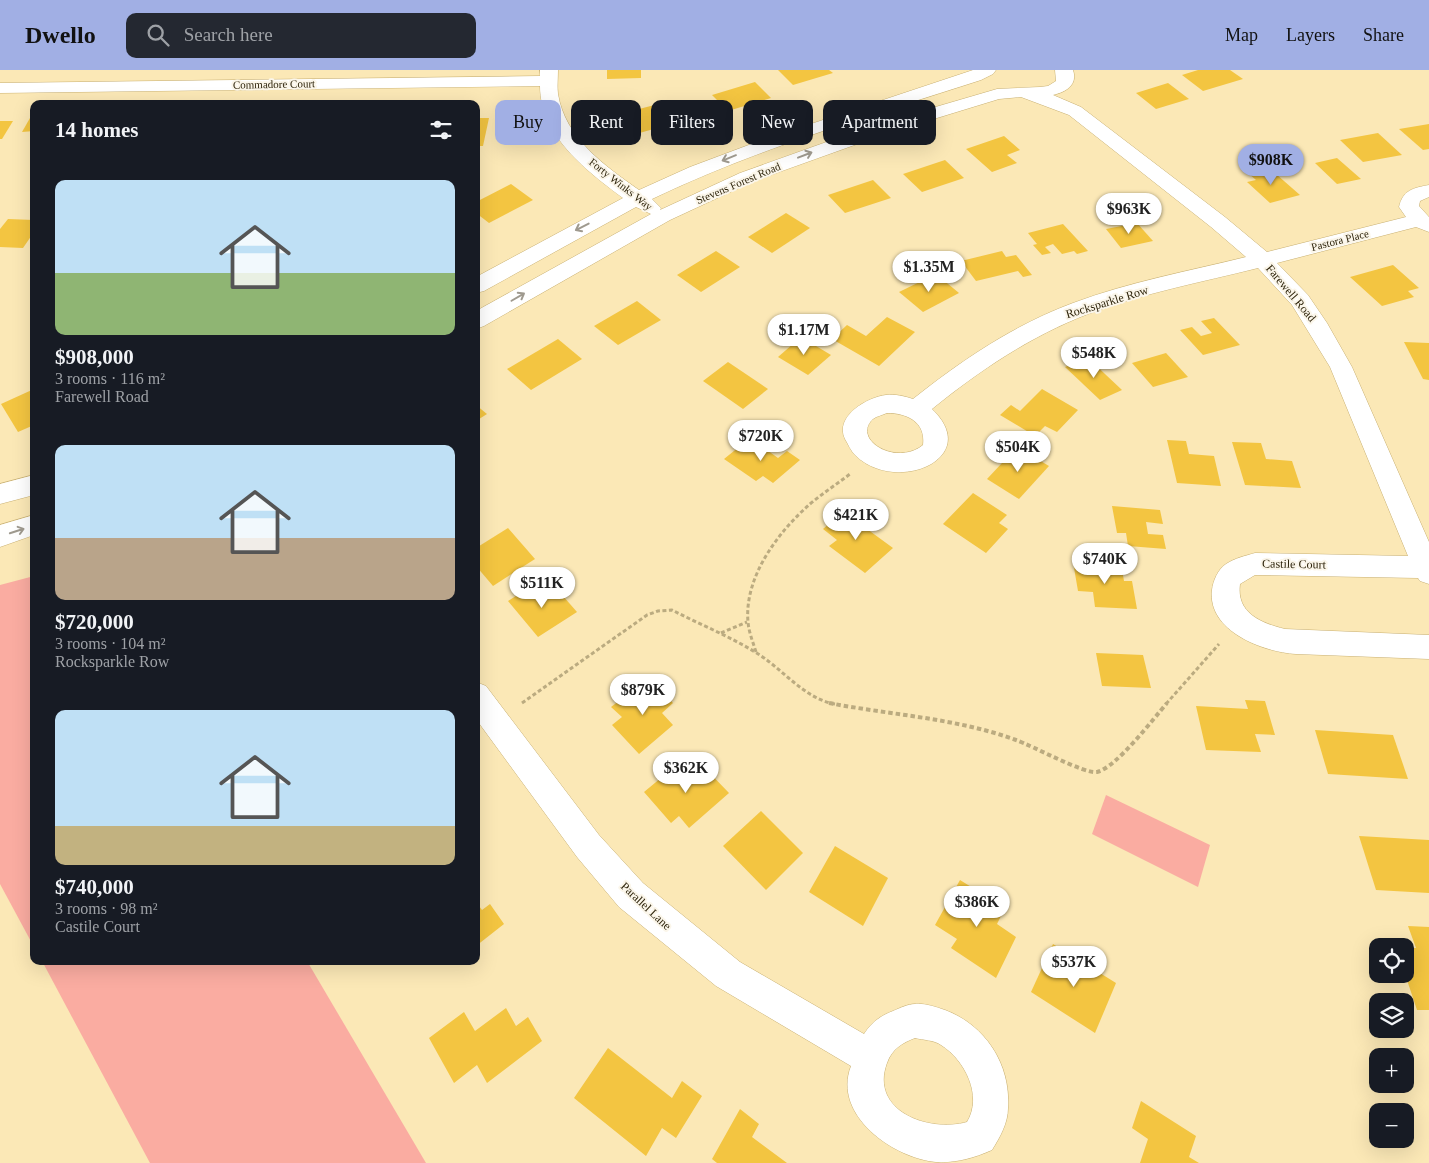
<!DOCTYPE html>
<html lang="en">
<head>
<meta charset="utf-8">
<style>
  body { margin:0; font-family:Georgia,serif; background:#242831; color:#f1f3f6; height:100vh; display:flex; flex-direction:column; font-size:19px; white-space:nowrap }
  * { box-sizing:border-box; margin:0 }
  p { font-size:16px; color:#9ea1a6 }
  .icon { flex:none; width:28px; height:28px; fill:none; stroke:currentColor; stroke-width:2; stroke-linecap:round; stroke-linejoin:round }
  .map { position:relative; flex:1; overflow:hidden }
  .panel { position:absolute; left:30px; top:30px; width:450px; height:865px; display:flex; flex-direction:column; background:#171b24; border-radius:10px; box-shadow:0 5px 20px #0002 }
  .panel>* { flex:none }
  .guide { position:absolute; left:495px; top:30px; width:475px; height:45px; display:flex; gap:10px }
  .tools { position:absolute; left:1369px; top:868px; display:grid; gap:10px }
  .tools a { display:grid; place-items:center; width:45px; height:45px; border-radius:10px; background:#171b24; box-shadow:0 5px 20px #0002; font-size:25px }
  .price { position:absolute; translate:-50% -42px; padding:0 11px; border-radius:18px; background:#fff; color:#222; font-size:16px; line-height:32px; filter:drop-shadow(0 1px 2px #0008) }
  .price::after { content:''; position:absolute; left:50%; top:30px; width:15px; height:11px; margin-left:-8px; background:inherit; clip-path:polygon(0 0,100% 0,50% 100%) }
  .price.selected { background:#a1afe4; color:#111 }
  ul { padding:0; list-style:none }
  li { display:grid; align-content:center; gap:10px; height:265px; padding:0 25px }
  li span { display:grid; place-items:center; height:155px; border-radius:10px; color:#555 }
  li>.icon { margin-inline-start:auto }
  span .icon { width:90px; height:90px; fill:#fffc; stroke-width:1 }
  li b { font-size:21px }
  h2 { display:flex; justify-content:space-between; align-items:center; height:60px; padding:0 25px; font-size:21px }
  .tag { padding:0 18px; border-radius:10px; background:#171b24; box-shadow:0 5px 20px #0002; font-size:18px; line-height:45px }
  .tag.selected { background:#a1afe4; color:#111 }
  header { display:flex; align-items:center; gap:30px; box-sizing:border-box; height:70px; padding:0 25px; background:#a1afe4; color:#111 }
  header strong { font-size:24px }
  nav { display:flex; gap:28px; margin-inline-start:auto; font-size:18px }
  .search { width:350px; height:45px; background:#242831; display:flex; align-items:center; gap:12px; box-sizing:border-box; padding:0 18px; border-radius:10px; color:#9ea1a6; font-size:19px }
  .map>svg:first-child { display:block }
</style>
</head>
<body>
<header>
<strong>Dwello</strong>
<div class="search"><svg class="icon" aria-label="search" viewBox="0 0 24 24"><circle cx="10" cy="10" r="6"/><path d="M15 15l6 6"/></svg>Search here</div>
<nav><a>Map</a><a>Layers</a><a>Share</a></nav>
</header>
<div class="map">
<svg width="1429" height="1093" viewBox="0 0 1429 1093">
  <rect width="100%" height="100%" fill="#fbe8b6"/>
  <!-- green -->
  <g fill="#faaca1">
    <path d="M34,506V877L0,814V515Z"/>
    <path d="M1106,725L1210,775L1198,817L1092,764Z"/>
    <path d="M42,891H307L426,1093H150Z"/>
  </g>
  <!-- building -->
  <g fill="#f3c541">
    <path d="M607,0H641V8L607,9Z"/>
    <path d="M778,0H829L833,3L793,15Z"/>
    <path d="M1198,0H1230L1243,9L1203,21L1182,5Z"/>
    <path d="M755,12L771,28L728,41L712,25Z"/>
    <path d="M1168,13L1189,29L1156,39L1136,23Z"/>
    <path d="M666,32L670,37L685,33L696,47L636,64L620,44Z"/>
    <path d="M34,41V61L22,62Z"/>
    <path d="M476,48H489L483,76H476Z"/>
    <path d="M0,51H13L2,69H0Z"/>
    <path d="M1429,54V79L1423,80L1399,59Z"/>
    <path d="M1378,63L1402,85L1363,92L1340,70Z"/>
    <path d="M1004,66L1020,80L1007,85L1017,93L992,102L966,79Z"/>
    <path d="M1337,88L1361,109L1337,114L1315,93Z"/>
    <path d="M945,90L964,108L922,122L903,104Z"/>
    <path d="M1268,97L1300,125L1270,133L1247,112L1256,110L1248,103Z"/>
    <path d="M873,110L891,128L845,143L828,125Z"/>
    <path d="M511,114L533,130L489,153L476,143V132Z"/>
    <path d="M786,143L810,158L772,183L748,167Z"/>
    <path d="M8,149L34,150V162L23,178L0,177V159Z"/>
    <path d="M1137,153L1153,171L1121,178L1106,159Z"/>
    <path d="M1063,154L1088,181L1077,184L1074,181L1062,184L1053,174L1045,177L1051,183L1042,185L1033,175L1037,174L1028,163Z"/>
    <path d="M716,181L740,197L701,222L677,205Z"/>
    <path d="M1002,181L1006,187L1016,185L1032,205L1023,207L1018,201L976,211L961,191Z"/>
    <path d="M1393,195L1419,218L1408,221L1414,227L1382,236L1350,207Z"/>
    <path d="M936,204L959,223L923,242L899,222Z"/>
    <path d="M637,231L661,250L618,275L594,256Z"/>
    <path d="M887,247L915,262L879,296L832,269L847,255L866,266Z"/>
    <path d="M1214,248L1240,275L1203,285L1180,260L1192,257L1201,266L1212,263L1201,251Z"/>
    <path d="M801,267L831,285L808,305L778,287Z"/>
    <path d="M558,269L582,289L531,320L507,299Z"/>
    <path d="M1404,272L1429,273V310L1423,309Z"/>
    <path d="M1166,283L1188,307L1153,317L1132,293Z"/>
    <path d="M1088,288L1122,320L1100,330L1065,297Z"/>
    <path d="M728,292L768,319L743,339L703,311Z"/>
    <path d="M34,319V355L18,362L1,334Z"/>
    <path d="M1042,319L1078,340L1057,362L1045,356L1035,366L1000,345L1011,335L1020,341Z"/>
    <path d="M476,335L487,344L476,351Z"/>
    <path d="M750,368L778,388L787,381L800,390L773,413L763,406L756,411L724,389Z"/>
    <path d="M1167,370L1186,371L1189,384L1214,386L1221,416L1177,413Z"/>
    <path d="M1232,372L1261,373L1266,389L1292,391L1301,418L1245,415Z"/>
    <path d="M1017,377L1049,396L1019,429L987,409Z"/>
    <path d="M973,423L1007,445L999,453L1008,459L986,483L943,454Z"/>
    <path d="M1112,436L1160,440L1163,454L1146,452L1148,464L1163,465L1166,479L1128,476L1126,463H1117Z"/>
    <path d="M849,437L862,446L856,451L893,478L865,503L829,476L837,470L823,459Z"/>
    <path d="M508,458L535,489L493,516L476,496V478Z"/>
    <path d="M1073,492L1121,494L1124,511H1132L1137,539L1095,537L1093,522L1078,521Z"/>
    <path d="M535,514L545,525L556,518L577,542L538,567L508,531Z"/>
    <path d="M1096,583L1143,585L1151,618L1102,616Z"/>
    <path d="M649,608L673,633L662,643L673,655L639,684L612,655L622,647L611,637Z"/>
    <path d="M1245,630L1265,631L1275,665L1255,664L1261,682L1206,680L1196,636L1248,639Z"/>
    <path d="M1315,660L1393,665L1408,709L1328,704Z"/>
    <path d="M679,693L689,705L701,694L729,723L689,758L679,746L671,753L644,722Z"/>
    <path d="M761,741L803,783L766,820L723,776Z"/>
    <path d="M1359,766L1429,770V823L1376,820Z"/>
    <path d="M835,776L888,808L863,856L809,822Z"/>
    <path d="M960,810L1005,838L997,854L1016,867L996,908L951,878L957,869L935,855Z"/>
    <path d="M476,832L482,840L490,834L504,854L476,876Z"/>
    <path d="M1408,856L1429,857V940H1417L1405,904V878H1416Z"/>
    <path d="M1053,874L1116,913L1095,963L1031,922Z"/>
    <path d="M506,938L516,956L528,947L542,971L487,1013L477,995L454,1013L429,968L464,942L475,961Z"/>
    <path d="M608,978L672,1028L682,1011L702,1026L676,1068L662,1058L646,1086L574,1028Z"/>
    <path d="M1141,1031L1196,1066L1189,1087L1199,1093H1140L1148,1069L1132,1058Z"/>
    <path d="M740,1039L759,1054L752,1067L787,1093H717L712,1089Z"/>
  </g>
  <g fill="none" stroke-linecap="round" stroke-linejoin="round">
    <!-- minor casing -->
    <g stroke="#c8b073" stroke-width="1">
      <g id="minor">
        <path d="M540,0H558C558,8 557,16 558,24C565,68 605,96 639,120L690,97L754,73L973,0H996L993,4L981,10C870,46 758,78 652,129L661,138L660,140L740,103L874,55L997,19L1040,17L1048,16L1056,11L1055,0H1073C1078,15 1066,22 1053,25L1081,37L1225,147L1267,182L1406,147L1399,137C1403,120 1413,118 1429,115V127L1420,131L1419,136L1429,147V162L1416,157L1277,193L1308,225L1327,253L1352,297L1429,472V514L1420,511L1418,508L1255,505L1240,514C1236,543 1261,553 1285,559L1429,565V589L1296,584C1263,582 1207,561 1212,520C1213,511 1218,499 1226,494C1235,488 1245,486 1255,483L1408,486L1330,297L1292,235L1258,198C1202,212 1143,223 1088,244C1031,266 980,300 932,339C984,389 895,425 855,385C851,381 848,374 845,369C834,346 868,327 886,325C895,324 904,326 913,329C962,290 1014,255 1073,233C1129,212 1189,201 1246,187L1211,157L1069,45L1021,27L999,29L888,63L754,111L670,150L484,256L476,259V241L651,144L636,137L484,221L476,223V207L623,128C588,102 540,66 540,16L0,23V13L540,6ZM887,343C907,343 926,352 923,375C896,397 851,369 873,349C877,346 883,345 887,343Z"/>
        <path d="M34,405V425L0,434V414Z"/>
        <path d="M34,445V465L0,477V455Z"/>
        <path d="M476,612L486,616L599,765L643,813L740,892L864,964C872,952 880,946 893,941C900,938 908,934 915,934C924,933 936,937 945,940C985,955 1011,994 1008,1038C1008,1053 1000,1067 992,1080C974,1088 956,1093 936,1092C893,1088 832,1045 851,996L716,916L619,837L577,787L476,649ZM915,968C923,970 934,970 941,975C965,990 983,1026 967,1052C929,1063 869,1041 887,993C892,979 902,973 915,968Z"/>
      </g>
    </g>
    <!-- path-far1 -->
    <g stroke="#bbab80" stroke-width="3" stroke-dasharray="4 2.5" stroke-linecap="butt">
      <path d="M721,563L747,552"/>
      <path d="M756,582C753,572 749,563 748,552C744,507 778,462 810,434C823,423 837,414 850,404"/>
      <path d="M522,633L647,545L658,541L672,540C699,554 729,566 755,582C781,597 804,629 835,634"/>
      <path d="M1166,634L1219,574"/>
    </g>
    <!-- path -->
    <path stroke="#bbab80" stroke-width="4" stroke-dasharray="4.5 3" stroke-linecap="butt" d="M829,633C891,645 956,648 1016,670C1033,676 1084,704 1097,702C1116,698 1154,648 1167,633"/>
    <!-- minor -->
    <use href="#minor" fill="#fff" fill-rule="evenodd"/>
  </g>
  <!-- one-way arrows -->
  <defs><path id="oneway-shaft" d="M-6 0H5M1.5-3L5.5 0L1.5 3" fill="none" stroke-width="1.6" stroke-linecap="round" stroke-linejoin="round" transform="scale(1.25)"/></defs>
  <g stroke="#9f9a8f">
    <use href="#oneway-shaft" transform="translate(805 85) rotate(-21)"/>
    <use href="#oneway-shaft" transform="translate(729 88) rotate(158)"/>
    <use href="#oneway-shaft" transform="translate(582 157) rotate(153)"/>
    <use href="#oneway-shaft" transform="translate(518 227) rotate(-30)"/>
    <use href="#oneway-shaft" transform="translate(17 461) rotate(-18)"/>
  </g>
  <g text-anchor="middle" stroke-width="4" stroke-linejoin="round" paint-order="stroke">
    <!-- far-street labels -->
    <g font-size="11" fill="#291f06" stroke="#fbf6ea">
      <text transform="translate(274 14) rotate(-1)" y="4">Commadore Court</text>
      <text transform="translate(738 113) rotate(-23)" y="4">Stevens Forest Road</text>
      <text transform="translate(621 114) rotate(38)" y="4">Forty Winks Way</text>
      <text transform="translate(1340 170) rotate(-14)" y="4">Pastora Place</text>
    </g>
    <!-- street labels -->
    <g font-size="12" fill="#291f06" stroke="#fbf6ea">
      <text transform="translate(1291 223) rotate(50)" y="4">Farewell Road</text>
      <text transform="translate(1107 232) rotate(-17)" y="4">Rocksparkle Row</text>
      <text transform="translate(1294 494) rotate(1)" y="4">Castile Court</text>
      <text transform="translate(646 836) rotate(43)" y="4">Parallel Lane</text>
    </g>
  </g>
</svg>
<div class="tools">
<a><svg class="icon" aria-label="locate" viewBox="0 0 24 24"><circle cx="12" cy="12" r="6"/><path d="M12 2v4M12 18v4M2 12h4M18 12h4"/></svg></a>
<a><svg class="icon" aria-label="layers" viewBox="0 0 24 24"><path d="M12 4l9 5-9 5-9-5zM3 14l9 5 9-5"/></svg></a>
<a>+</a>
<a>−</a>
</div>
<b class="price selected" style="left:1271px;top:116px">$908K</b>
<b class="price" style="left:1129px;top:165px">$963K</b>
<b class="price" style="left:929px;top:223px">$1.35M</b>
<b class="price" style="left:804px;top:286px">$1.17M</b>
<b class="price" style="left:1094px;top:309px">$548K</b>
<b class="price" style="left:761px;top:392px">$720K</b>
<b class="price" style="left:1018px;top:403px">$504K</b>
<b class="price" style="left:856px;top:471px">$421K</b>
<b class="price" style="left:1105px;top:515px">$740K</b>
<b class="price" style="left:542px;top:539px">$511K</b>
<b class="price" style="left:643px;top:646px">$879K</b>
<b class="price" style="left:686px;top:724px">$362K</b>
<b class="price" style="left:977px;top:858px">$386K</b>
<b class="price" style="left:1074px;top:918px">$537K</b>
<div class="guide">
<a class="tag selected">Buy</a>
<a class="tag">Rent</a>
<a class="tag">Filters</a>
<a class="tag">New</a>
<a class="tag">Apartment</a>
</div>
<section class="panel">
<h2>14 homes<svg class="icon" aria-label="filters" viewBox="0 0 24 24"><path d="M4 7h16M4 17h16"/><circle cx="9" cy="7" r="2"/><circle cx="15" cy="17" r="2"/></svg></h2>
<ul>
<li><span style="background:linear-gradient(#bfe0f5 60%,#8fb573 0)"><svg class="icon" aria-label="home" viewBox="0 0 24 24"><path d="M3 11l9-7 9 7M6 9v11h12V9"/></svg></span><div><b>$908,000</b><p>3 rooms · 116 m²</p><p>Farewell Road</p></div></li>
<li><span style="background:linear-gradient(#bfe0f5 60%,#b9a48a 0)"><svg class="icon" aria-label="home" viewBox="0 0 24 24"><path d="M3 11l9-7 9 7M6 9v11h12V9"/></svg></span><div><b>$720,000</b><p>3 rooms · 104 m²</p><p>Rocksparkle Row</p></div></li>
<li><span style="background:linear-gradient(#bfe0f5 75%,#c2b280 0)"><svg class="icon" aria-label="home" viewBox="0 0 24 24"><path d="M3 11l9-7 9 7M6 9v11h12V9"/></svg></span><div><b>$740,000</b><p>3 rooms · 98 m²</p><p>Castile Court</p></div></li>
</ul>
</section>
</div>
</body>
</html>
